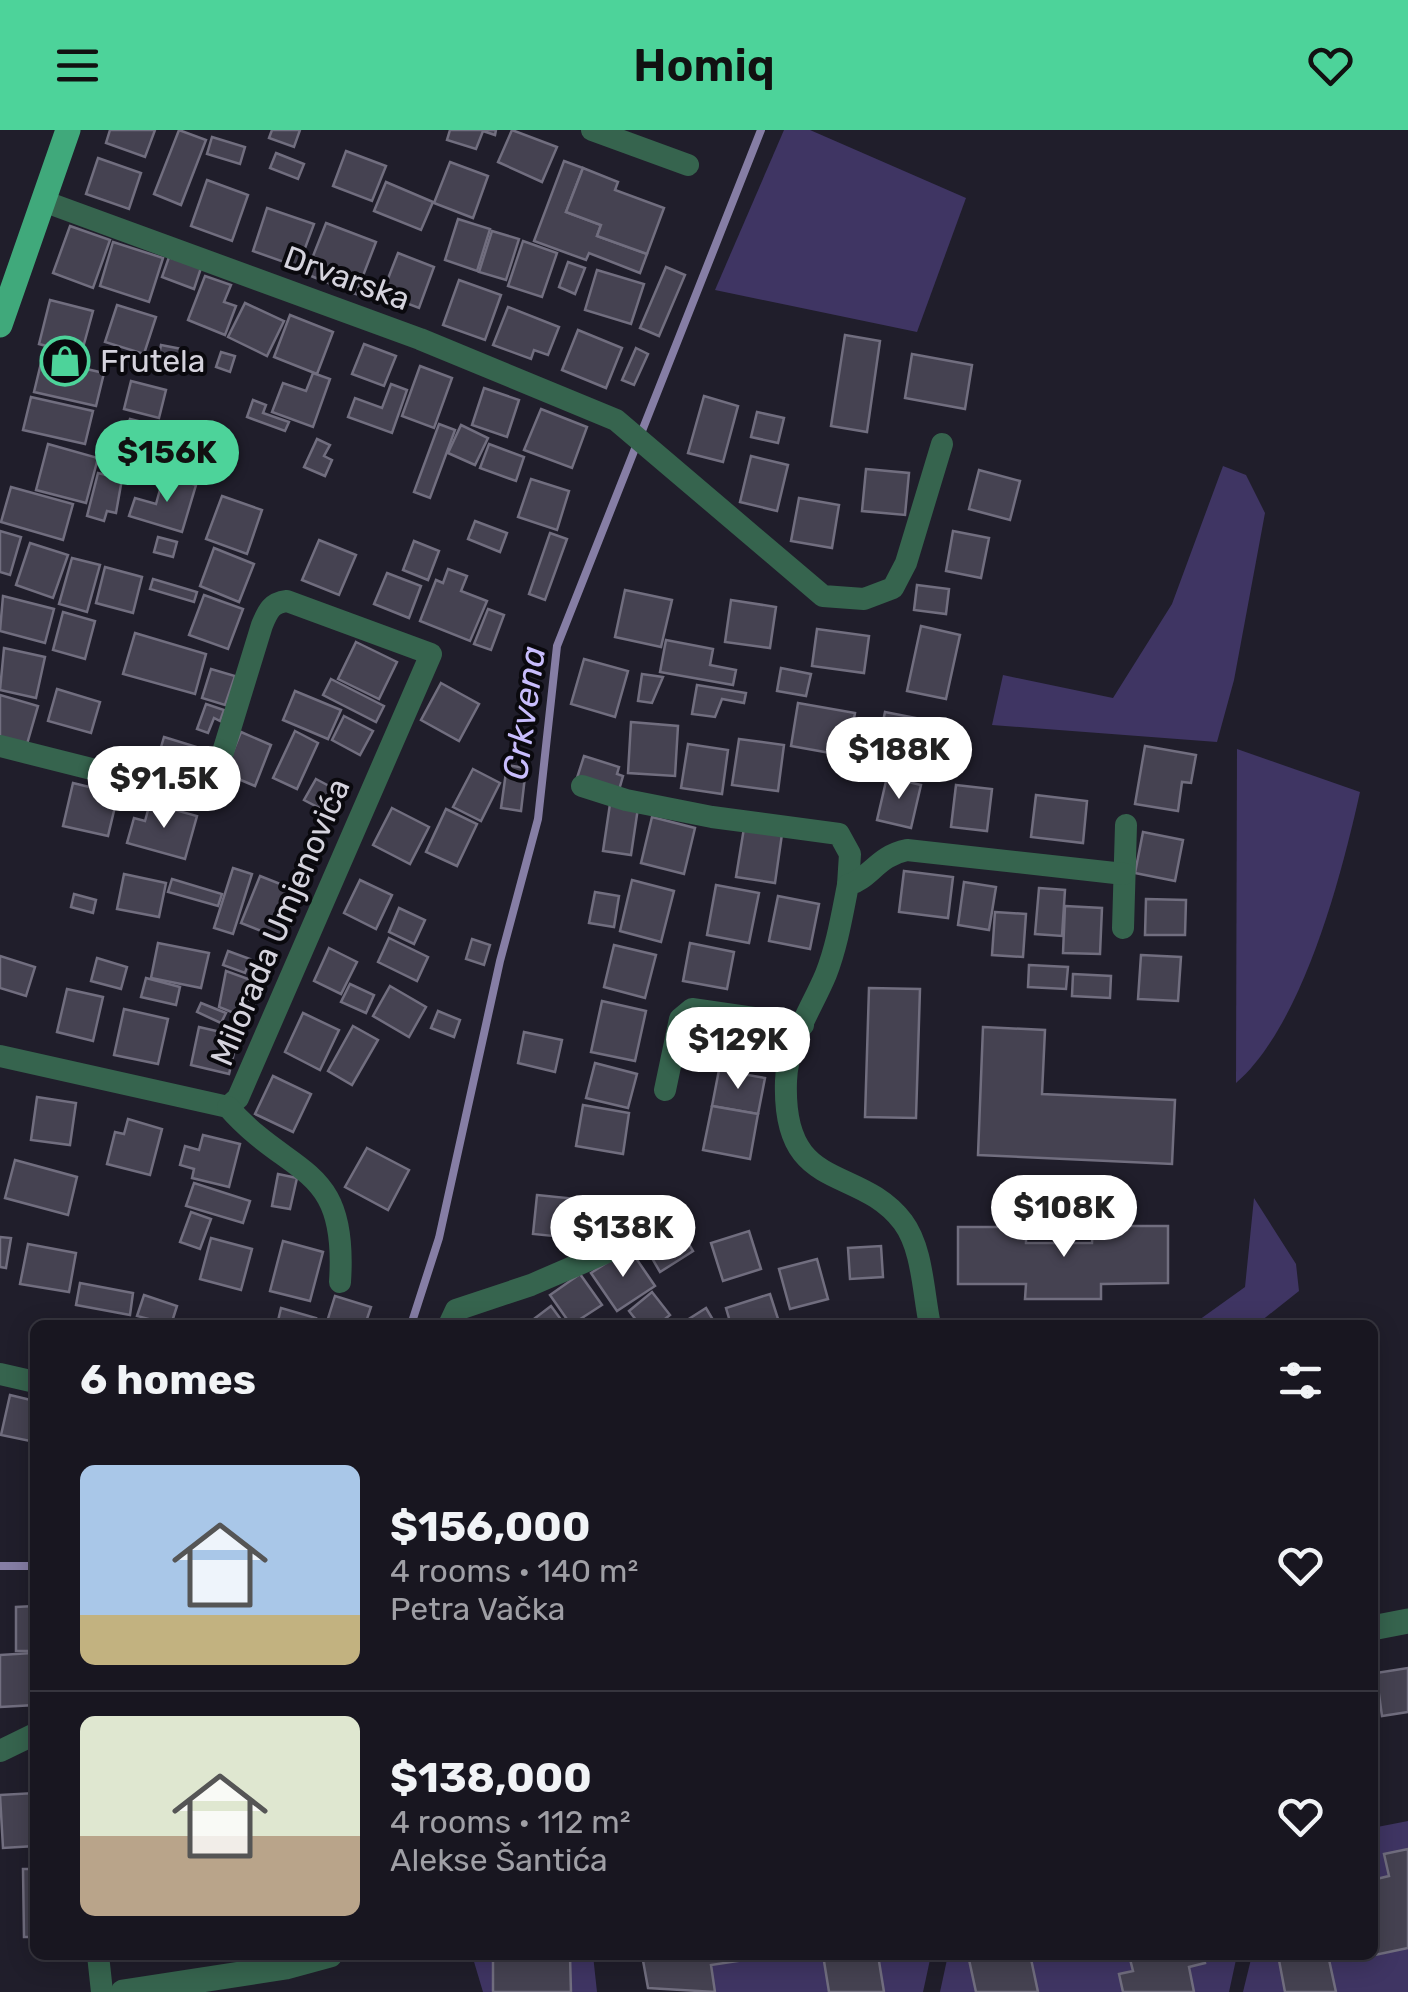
<!DOCTYPE html>
<html lang="en">
<head>
<meta charset="utf-8">
<style>
  body { margin:0; font-family:Rubik,sans-serif; background:#25232d; color:#f1f3f6; height:100vh; display:flex; flex-direction:column; font-size:38px; white-space:nowrap }
  * { box-sizing:border-box; margin:0 }
  p { font-size:32px; color:#9f9fa5 }
  .icon { flex:none; width:55px; height:55px; fill:none; stroke:currentColor; stroke-width:2; stroke-linecap:round; stroke-linejoin:round }
  .map { position:relative; flex:1; overflow:hidden }
  .sheet { position:absolute; left:30px; top:1190px; width:1348px; height:640px; display:flex; flex-direction:column; background:#181620; border-radius:15px; box-shadow:0 5px 25px #0003,0 0 0 2px #36353e }
  .sheet>* { flex:none }
  .price { position:absolute; translate:-50% -85px; padding:0 22px; border-radius:35px; background:#fff; color:#222; font-size:32px; line-height:65px; filter:drop-shadow(0 2px 5px #0008) }
  .price::after { content:''; position:absolute; left:50%; top:60px; width:30px; height:22px; margin-left:-15px; background:inherit; clip-path:polygon(0 0,100% 0,50% 100%) }
  .price.on { background:#4dd39a; color:#111 }
  ul { padding:0; list-style:none }
  li { display:flex; align-items:center; gap:30px; height:250px; padding:0 50px }
  li+li { border-top:2px solid #36353e }
  li span { display:grid; place-items:center; flex:none; width:280px; height:200px; border-radius:15px; color:#555 }
  li>.icon { margin-inline-start:auto }
  span .icon { width:120px; height:120px; fill:#fffc; stroke-width:1 }
  li b { font-size:42px }
  h2 { display:flex; justify-content:space-between; align-items:center; height:120px; padding:0 50px; font-size:42px }
  header { display:flex; justify-content:space-between; align-items:center; height:130px; padding:0 50px; background:#4dd39a; color:#111; font-size:45px; font-weight:600 }
  .map>svg:first-child { display:block }
</style>
</head>
<body>
<header><svg class="icon" aria-label="menu" viewBox="0 0 24 24"><path d="M4 6h16M4 12h16M4 18h16"/></svg>Homiq<svg class="icon" aria-label="heart" viewBox="0 0 24 24"><path d="M12 20l-8-8c-3-5 5-10 8-4 3-6 11-1 8 4z"/></svg></header>
<div class="map">
<svg width="1408" height="1862" viewBox="0 0 1408 1862">
  <rect width="100%" height="100%" fill="#201e2b"/>
  <!-- green -->
  <g fill="#3f3563">
    <path d="M784,0H810L966,68L917,202L715,160Z"/>
    <path d="M1223,336L1246,345L1265,383L1234,550L1217,612L992,595L1003,545L1113,568L1172,474Z"/>
    <path d="M1237,619L1360,662C1341,748 1302,896 1236,953Z"/>
    <path d="M1254,1068L1296,1134L1299,1161L1256,1195H1192L1245,1157Z"/>
    <path d="M1408,1691V1719L1385,1724L1389,1746L1373,1750L1372,1698Z"/>
    <path d="M1408,1818V1862H1336L1328,1825H1350L1352,1830Z"/>
    <path d="M472,1825H593L597,1862H571L569,1826L493,1829V1862H483Z"/>
    <path d="M777,1825H823L829,1862H715L711,1835Z"/>
    <path d="M878,1825H931L923,1862H884Z"/>
    <path d="M948,1825H968L976,1862H940Z"/>
    <path d="M1048,1825H1129L1133,1841L1119,1844L1123,1862H1038L1031,1829Z"/>
    <path d="M1203,1825H1237L1229,1862H1194L1189,1837L1205,1833Z"/>
    <path d="M1252,1825H1278L1285,1862H1243Z"/>
  </g>
  <g fill="none" stroke-linecap="round" stroke-linejoin="round">
    <!-- stream -->
    <g stroke="#867ea5" stroke-width="8">
      <path d="M411,1195L439,1108L500,831L538,689L557,516L761,0"/>
      <path d="M0,1436H35"/>
    </g>
  </g>
  <!-- building -->
  <g fill="#454251" stroke="#716e7f" stroke-width="2.5">
    <path d="M110,0H155L145,27L106,13Z"/>
    <path d="M179,0L206,10L181,75L154,64Z"/>
    <path d="M272,0H300L294,17L269,8Z"/>
    <path d="M450,0H496L495,5L483,1L476,19L447,10Z"/>
    <path d="M512,0L557,17L542,52L498,32Z"/>
    <path d="M212,7L245,17L240,34L207,24Z"/>
    <path d="M346,21L386,36L372,71L333,56Z"/>
    <path d="M276,23L304,34L298,49L270,38Z"/>
    <path d="M98,28L141,43L129,79L86,64Z"/>
    <path d="M564,31L583,38L566,82L601,95L597,106L647,124L640,143L589,123L586,130L534,111Z"/>
    <path d="M450,32L488,46L473,88L434,73Z"/>
    <path d="M583,38L618,52L615,60L664,78L647,124L597,106L601,95L566,82Z"/>
    <path d="M207,50L248,65L232,111L191,96Z"/>
    <path d="M386,52L433,72L421,100L374,81Z"/>
    <path d="M267,78L314,94L298,137L253,121Z"/>
    <path d="M458,89L490,99L477,141L445,130Z"/>
    <path d="M326,93L376,112L356,164L306,144Z"/>
    <path d="M70,96L110,110L93,158L53,143Z"/>
    <path d="M492,101L519,109L506,150L479,142Z"/>
    <path d="M523,111L557,123L542,167L508,156Z"/>
    <path d="M113,112L163,128L149,172L100,156Z"/>
    <path d="M398,123L434,137L419,178L382,164Z"/>
    <path d="M169,127L201,138L194,159L162,147Z"/>
    <path d="M568,132L585,138L575,164L559,157Z"/>
    <path d="M666,137L685,145L659,206L640,198Z"/>
    <path d="M597,140L644,154L631,194L585,180Z"/>
    <path d="M205,146L231,155L224,172L236,176L225,205L188,190Z"/>
    <path d="M459,150L501,165L485,210L443,195Z"/>
    <path d="M50,170L93,181L81,225L39,214Z"/>
    <path d="M245,173L284,191L267,226L228,207Z"/>
    <path d="M117,175L156,187L144,224L105,212Z"/>
    <path d="M508,177L559,197L548,225L534,220L531,229L493,215Z"/>
    <path d="M290,185L333,202L317,244L274,227Z"/>
    <path d="M578,200L622,218L606,258L562,240Z"/>
    <path d="M845,205L880,211L867,302L831,296Z"/>
    <path d="M364,214L396,226L384,256L352,244Z"/>
    <path d="M161,215L187,220L185,231L159,225Z"/>
    <path d="M636,218L648,224L634,255L622,250Z"/>
    <path d="M221,222L235,226L230,242L216,237Z"/>
    <path d="M912,224L972,235L965,279L905,268Z"/>
    <path d="M42,229L104,243L96,276L34,262Z"/>
    <path d="M420,236L452,248L434,298L402,286Z"/>
    <path d="M313,243L330,249L313,297L272,282L283,253L306,261Z"/>
    <path d="M131,251L166,260L159,288L124,279Z"/>
    <path d="M391,254L407,260L392,303L348,287L355,268L382,278Z"/>
    <path d="M484,258L519,270L507,307L472,295Z"/>
    <path d="M704,266L738,276L723,332L688,323Z"/>
    <path d="M31,267L93,281L85,314L23,300Z"/>
    <path d="M253,270L266,275L263,283L289,292L285,301L247,287Z"/>
    <path d="M541,279L587,297L572,338L524,320Z"/>
    <path d="M757,282L784,288L778,313L751,307Z"/>
    <path d="M130,289L146,293L143,322L118,316Z"/>
    <path d="M439,294L455,300L430,368L414,362Z"/>
    <path d="M461,295L488,308L475,335L448,323Z"/>
    <path d="M188,302L215,311L202,350L176,342Z"/>
    <path d="M317,309L330,315L324,326L332,330L325,346L304,337Z"/>
    <path d="M48,314L98,328L86,373L36,360Z"/>
    <path d="M489,314L524,327L516,351L480,338Z"/>
    <path d="M751,326L788,335L777,381L740,372Z"/>
    <path d="M866,339L909,343L905,385L862,381Z"/>
    <path d="M979,340L1020,351L1010,390L969,379Z"/>
    <path d="M98,343L122,349L116,383L107,381L104,391L87,386Z"/>
    <path d="M164,345L196,355L182,402L129,386L135,368L156,374Z"/>
    <path d="M531,349L569,361L557,400L518,387Z"/>
    <path d="M11,357L73,374L63,410L1,392Z"/>
    <path d="M222,366L262,380L247,424L206,409Z"/>
    <path d="M799,368L839,375L832,418L791,411Z"/>
    <path d="M475,391L507,403L500,422L468,409Z"/>
    <path d="M0,401L21,407L10,445L0,442Z"/>
    <path d="M953,401L989,408L981,448L946,441Z"/>
    <path d="M550,403L567,409L545,470L529,464Z"/>
    <path d="M158,407L177,412L173,427L154,422Z"/>
    <path d="M319,410L356,425L339,465L302,450Z"/>
    <path d="M414,411L439,421L428,450L403,440Z"/>
    <path d="M30,413L68,425L53,468L16,455Z"/>
    <path d="M214,418L254,434L239,472L200,456Z"/>
    <path d="M72,428L100,435L87,482L59,474Z"/>
    <path d="M105,437L142,447L133,483L96,473Z"/>
    <path d="M448,439L467,446L461,461L487,471L470,511L420,491L436,450L443,453Z"/>
    <path d="M387,443L421,456L409,488L374,474Z"/>
    <path d="M153,449L197,462L194,472L150,459Z"/>
    <path d="M917,455L949,459L946,484L914,480Z"/>
    <path d="M625,460L672,470L661,517L615,507Z"/>
    <path d="M204,465L243,479L228,519L189,505Z"/>
    <path d="M3,466L54,479L45,513L0,501Z"/>
    <path d="M731,470L776,477L770,518L725,512Z"/>
    <path d="M488,479L504,485L491,520L474,514Z"/>
    <path d="M63,482L95,491L85,529L53,520Z"/>
    <path d="M921,496L960,505L946,569L907,561Z"/>
    <path d="M817,499L869,506L864,543L812,536Z"/>
    <path d="M135,503L206,524L195,564L123,544Z"/>
    <path d="M666,510L713,519L710,535L736,540L733,555L660,542Z"/>
    <path d="M356,512L397,532L379,569L338,549Z"/>
    <path d="M4,518L45,527L36,568L0,560Z"/>
    <path d="M584,529L628,541L615,587L571,574Z"/>
    <path d="M781,538L811,544L806,566L777,561Z"/>
    <path d="M211,539L235,546L225,575L202,568Z"/>
    <path d="M642,544L663,547L652,573L638,571Z"/>
    <path d="M331,549L384,576L376,592L323,565Z"/>
    <path d="M441,553L479,574L459,611L421,590Z"/>
    <path d="M697,555L746,563L744,573L722,569L715,587L692,584Z"/>
    <path d="M57,559L100,572L91,603L48,591Z"/>
    <path d="M295,561L341,580L328,609L283,590Z"/>
    <path d="M0,565L38,576L27,614L0,607Z"/>
    <path d="M798,573L855,583L847,626L791,616Z"/>
    <path d="M206,574L224,580L220,591L214,588L208,603L197,599Z"/>
    <path d="M885,582L936,592L925,644L874,633Z"/>
    <path d="M344,586L373,601L360,625L332,610Z"/>
    <path d="M631,592L678,596L675,646L628,643Z"/>
    <path d="M295,601L318,613L297,659L273,648Z"/>
    <path d="M241,602L271,615L255,656L224,643Z"/>
    <path d="M164,607L200,618L190,652L154,641Z"/>
    <path d="M739,609L784,615L778,661L732,655Z"/>
    <path d="M688,614L728,620L722,664L681,658Z"/>
    <path d="M1145,616L1196,625L1191,653L1182,652L1178,681L1135,674Z"/>
    <path d="M584,626L619,637L617,644L623,646L619,660L577,648Z"/>
    <path d="M507,635L526,638L521,681L501,678Z"/>
    <path d="M473,639L500,653L481,691L453,677Z"/>
    <path d="M887,647L921,655L911,698L877,690Z"/>
    <path d="M316,649L344,664L333,685L304,670Z"/>
    <path d="M73,653L118,664L108,706L63,696Z"/>
    <path d="M956,655L992,659L987,701L951,697Z"/>
    <path d="M1036,665L1087,671L1083,713L1031,707Z"/>
    <path d="M150,673L197,686L185,729L127,713L134,688L145,691Z"/>
    <path d="M610,674L638,678L631,725L603,721Z"/>
    <path d="M392,678L429,697L410,734L373,715Z"/>
    <path d="M446,679L477,694L457,736L426,722Z"/>
    <path d="M652,687L695,698L684,744L641,733Z"/>
    <path d="M744,698L782,704L775,753L736,747Z"/>
    <path d="M1143,702L1183,710L1175,751L1135,743Z"/>
    <path d="M233,738L252,744L233,804L214,798Z"/>
    <path d="M904,741L953,747L948,788L899,782Z"/>
    <path d="M124,744L166,753L159,787L117,779Z"/>
    <path d="M260,746L303,763L284,810L241,793Z"/>
    <path d="M172,749L222,764L218,776L168,762Z"/>
    <path d="M360,750L392,765L376,799L344,783Z"/>
    <path d="M632,750L674,761L661,812L620,801Z"/>
    <path d="M964,752L996,757L989,800L958,795Z"/>
    <path d="M716,755L759,763L749,813L707,805Z"/>
    <path d="M1039,758L1065,760L1062,806L1035,804Z"/>
    <path d="M595,762L619,766L614,797L589,793Z"/>
    <path d="M74,764L96,770L93,783L71,777Z"/>
    <path d="M778,766L819,774L810,819L769,811Z"/>
    <path d="M1146,769L1186,770L1185,805H1145Z"/>
    <path d="M1065,776L1102,778L1100,824L1063,823Z"/>
    <path d="M399,778L425,790L414,814L389,802Z"/>
    <path d="M995,782L1026,784L1023,827L992,825Z"/>
    <path d="M389,808L428,827L417,851L378,832Z"/>
    <path d="M472,809L490,815L484,835L466,829Z"/>
    <path d="M158,813L209,823L201,858L151,848Z"/>
    <path d="M690,813L734,822L727,859L683,851Z"/>
    <path d="M614,815L656,825L645,868L604,857Z"/>
    <path d="M329,818L357,832L341,864L314,851Z"/>
    <path d="M228,821L250,829L245,843L223,835Z"/>
    <path d="M1141,825L1181,827L1178,871L1138,869Z"/>
    <path d="M0,826L35,837L26,866L0,858Z"/>
    <path d="M97,828L127,837L121,859L91,851Z"/>
    <path d="M1029,835L1068,837L1066,859L1028,857Z"/>
    <path d="M226,841L262,854L249,889L219,877Z"/>
    <path d="M1073,844L1111,846L1110,868L1072,866Z"/>
    <path d="M146,848L180,857L176,875L141,867Z"/>
    <path d="M350,854L374,865L366,883L341,872Z"/>
    <path d="M390,856L426,877L409,907L373,886Z"/>
    <path d="M869,858L920,859L916,988L865,987Z"/>
    <path d="M67,859L103,867L93,911L57,902Z"/>
    <path d="M602,871L646,881L635,931L591,922Z"/>
    <path d="M201,873L226,883L221,893L197,882Z"/>
    <path d="M124,879L168,889L158,934L114,925Z"/>
    <path d="M438,881L460,890L454,907L431,898Z"/>
    <path d="M303,883L339,900L320,940L285,922Z"/>
    <path d="M353,896L378,910L352,955L328,941Z"/>
    <path d="M199,897L238,906L229,944L191,935Z"/>
    <path d="M983,897L1045,900L1042,964L1175,970L1172,1034L978,1025Z"/>
    <path d="M524,902L562,910L555,942L518,933Z"/>
    <path d="M595,933L637,944L628,978L586,968Z"/>
    <path d="M719,940L765,948L758,984L712,976Z"/>
    <path d="M273,946L311,964L293,1002L255,984Z"/>
    <path d="M37,967L76,973L70,1015L31,1010Z"/>
    <path d="M583,975L629,983L623,1024L576,1016Z"/>
    <path d="M712,976L758,984L750,1029L703,1020Z"/>
    <path d="M128,989L162,999L150,1045L107,1034L115,1002L124,1004Z"/>
    <path d="M203,1005L240,1014L229,1057L192,1048L194,1039L180,1035L185,1016L199,1020Z"/>
    <path d="M367,1018L409,1040L388,1080L345,1057Z"/>
    <path d="M15,1030L77,1047L68,1085L5,1068Z"/>
    <path d="M278,1044L297,1048L290,1079L272,1076Z"/>
    <path d="M194,1053L250,1071L243,1093L186,1076Z"/>
    <path d="M537,1065L577,1069L573,1108L533,1104Z"/>
    <path d="M191,1082L211,1089L200,1119L180,1112Z"/>
    <path d="M675,1091L693,1121L660,1142L642,1111Z"/>
    <path d="M1093,1096H1168V1153L1101,1154V1169H1025L1026,1154H958V1097H1026V1113H1092Z"/>
    <path d="M749,1101L761,1139L723,1151L711,1113Z"/>
    <path d="M0,1107L11,1108L6,1138L0,1137Z"/>
    <path d="M211,1108L252,1119L241,1160L200,1149Z"/>
    <path d="M283,1111L323,1122L310,1171L270,1161Z"/>
    <path d="M28,1114L76,1123L69,1162L20,1154Z"/>
    <path d="M881,1116L883,1147L850,1149L848,1118Z"/>
    <path d="M629,1118L655,1156L617,1181L591,1143Z"/>
    <path d="M817,1129L828,1169L790,1179L779,1139Z"/>
    <path d="M580,1144L602,1175L571,1195L550,1165Z"/>
    <path d="M80,1153L133,1163L130,1185L76,1175Z"/>
    <path d="M652,1162L670,1185L657,1195H640L629,1181Z"/>
    <path d="M770,1164L780,1195H731L726,1178Z"/>
    <path d="M144,1165L177,1176L171,1195L137,1186Z"/>
    <path d="M335,1166L371,1177L365,1195H326Z"/>
    <path d="M551,1176L565,1195H526Z"/>
    <path d="M281,1178L316,1188L314,1195H277Z"/>
    <path d="M706,1178L716,1195H681V1194Z"/>
    <path d="M10,1265L35,1271V1312L1,1305Z"/>
    <path d="M35,1476V1521H16V1477Z"/>
    <path d="M32,1523L35,1575L0,1577V1525Z"/>
    <path d="M1408,1538V1582L1382,1586L1376,1543Z"/>
    <path d="M35,1663V1716L3,1718L0,1665Z"/>
    <path d="M1408,1719V1818L1351,1830L1350,1825H1372V1750L1389,1746L1384,1724Z"/>
    <path d="M23,1739H35V1807H24Z"/>
    <path d="M642,1825H777L711,1835L715,1862L648,1858Z"/>
    <path d="M823,1825H878L884,1862H829Z"/>
    <path d="M968,1825H1048L1031,1829L1038,1862H976Z"/>
    <path d="M1129,1825H1203L1205,1833L1189,1837L1194,1862H1123L1119,1844L1133,1841Z"/>
    <path d="M1278,1825H1328L1336,1862H1285Z"/>
    <path d="M570,1826L571,1862H493V1828Z"/>
  </g>
  <g fill="none" stroke-linecap="round" stroke-linejoin="round">
    <!-- minor -->
    <g stroke="#36644e" stroke-width="22">
      <path d="M592,0L688,35"/>
      <path d="M43,71L420,209L616,290L823,466L864,469L893,458L906,433L942,314"/>
      <path d="M0,616L203,667L211,661L262,495C268,481 271,473 287,471L431,524L238,968L228,977L0,926"/>
      <path d="M582,656L626,670L712,687L839,704L850,724L848,755"/>
      <path d="M1123,798L1126,695"/>
      <path d="M665,960L680,889L692,879L803,895"/>
      <path d="M228,977C291,1049 348,1032 340,1152"/>
      <path d="M449,1195L456,1180L531,1155L649,1104"/>
      <path d="M930,1195C923,1163 923,1119 903,1092C858,1033 782,1065 786,951C787,913 812,878 826,844C837,816 842,785 848,755C871,748 877,726 907,720L1124,744"/>
      <path d="M0,1244L35,1252"/>
      <path d="M0,1621L35,1604"/>
      <path d="M98,1825L102,1862"/>
    </g>
    <!-- tertiary -->
    <g stroke="#36644e" stroke-width="25">
      <path d="M1372,1498L1408,1491"/>
      <path d="M123,1862L286,1837L330,1825"/>
    </g>
    <!-- primary -->
    <path stroke="#40a97b" stroke-width="25" d="M0,195L68,0"/>
  </g>
  <!-- icons -->
  <defs>
    <g id="shop-ring" transform="scale(2.5)"><circle r="9.5" fill="#0a090e" stroke="#4dd39a" stroke-width="1.5"/><path d="M-5-2.5h2.3a2.7 3.5 0 0 1 5.4 0H5L5.5 6h-11ZM-1.5-2.5h3a1.5 2.3 0 0 0-3 0Z" fill="#4dd39a"/></g>
  </defs>
  <g fill-rule="evenodd">
    <use href="#shop-ring" x="65" y="231"/>
  </g>
  <g text-anchor="middle" stroke-width="8" stroke-linejoin="round" paint-order="stroke">
    <!-- street labels -->
    <g font-size="32" fill="#d5d3dd" stroke="#0a090e">
      <text transform="translate(347 148) rotate(20)" y="11">Drvarska</text>
      <text transform="translate(280 792) rotate(-67)" y="11">Milorada Umjenovića</text>
    </g>
    <!-- poi labels -->
    <g font-size="32" fill="#d5d3dd" stroke="#0a090e" text-anchor="start">
      <text x="100" y="242">Frutela</text>
    </g>
    <!-- water labels -->
    <g font-size="35" font-style="italic" fill="#c8bdfc" stroke="#0a090e">
      <text transform="translate(524 583) rotate(-82)" y="12">Crkvena</text>
    </g>
  </g>
</svg>
<b class="price on" style="left:167px;top:375px">$156K</b>
<b class="price" style="left:899px;top:672px">$188K</b>
<b class="price" style="left:164px;top:701px">$91.5K</b>
<b class="price" style="left:738px;top:962px">$129K</b>
<b class="price" style="left:1064px;top:1130px">$108K</b>
<b class="price" style="left:623px;top:1150px">$138K</b>
<section class="sheet">
<h2>6 homes<svg class="icon" aria-label="filters" viewBox="0 0 24 24"><path d="M4 7h16M4 17h16"/><circle cx="9" cy="7" r="2"/><circle cx="15" cy="17" r="2"/></svg></h2>
<ul>
<li><span style="background:linear-gradient(#a9c7e8 75%,#c2b280 0)"><svg class="icon" aria-label="home" viewBox="0 0 24 24"><path d="M3 11l9-7 9 7M6 9v11h12V9"/></svg></span><div><b>$156,000</b><p>4 rooms · 140 m²</p><p>Petra Vačka</p></div><svg class="icon" aria-label="heart" viewBox="0 0 24 24"><path d="M12 20l-8-8c-3-5 5-10 8-4 3-6 11-1 8 4z"/></svg></li>
<li><span style="background:linear-gradient(#dfe7d0 60%,#b9a48a 0)"><svg class="icon" aria-label="home" viewBox="0 0 24 24"><path d="M3 11l9-7 9 7M6 9v11h12V9"/></svg></span><div><b>$138,000</b><p>4 rooms · 112 m²</p><p>Alekse Šantića</p></div><svg class="icon" aria-label="heart" viewBox="0 0 24 24"><path d="M12 20l-8-8c-3-5 5-10 8-4 3-6 11-1 8 4z"/></svg></li>
</ul>
</section>
</div>
</body>
</html>
